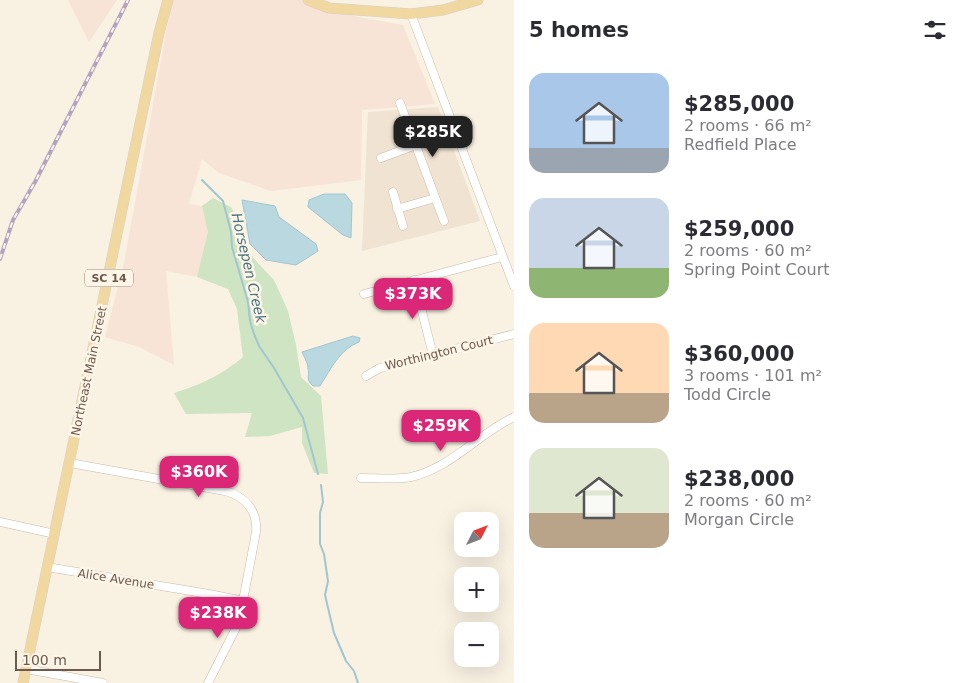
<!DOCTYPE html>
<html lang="en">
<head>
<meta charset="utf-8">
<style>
  body { margin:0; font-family:"DejaVu Sans",sans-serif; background:#f2f2f3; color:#2b2b33; height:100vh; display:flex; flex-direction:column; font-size:19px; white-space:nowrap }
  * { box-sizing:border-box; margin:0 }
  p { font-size:16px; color:#7c7c81 }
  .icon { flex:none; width:28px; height:28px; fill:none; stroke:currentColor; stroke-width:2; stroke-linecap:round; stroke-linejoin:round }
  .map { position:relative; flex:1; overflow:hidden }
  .details { display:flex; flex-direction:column; background:#fff; width:450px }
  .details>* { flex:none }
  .needle { width:32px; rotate:48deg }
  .fabs { position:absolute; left:454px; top:512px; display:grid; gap:10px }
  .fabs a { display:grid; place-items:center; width:45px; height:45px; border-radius:10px; background:#fff; box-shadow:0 5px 20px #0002; font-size:25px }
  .scale { position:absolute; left:15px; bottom:12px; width:86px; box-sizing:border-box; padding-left:5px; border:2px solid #6e5a4c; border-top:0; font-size:14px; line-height:18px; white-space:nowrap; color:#6e5a4c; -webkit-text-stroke:4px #fdf5e8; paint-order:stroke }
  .price { position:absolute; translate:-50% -42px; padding:0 11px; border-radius:10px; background:#db2777; color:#fff; font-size:16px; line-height:32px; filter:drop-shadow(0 1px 2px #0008) }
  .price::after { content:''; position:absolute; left:50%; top:30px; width:15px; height:11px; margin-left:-8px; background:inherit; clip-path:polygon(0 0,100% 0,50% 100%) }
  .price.selected { background:#222; color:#fff }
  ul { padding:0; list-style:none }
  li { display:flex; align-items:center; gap:15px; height:125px; padding:0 15px }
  li span { display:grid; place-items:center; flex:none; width:140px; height:100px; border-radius:15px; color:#555 }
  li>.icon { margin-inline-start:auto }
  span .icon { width:60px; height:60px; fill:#fffc; stroke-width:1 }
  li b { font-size:21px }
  h2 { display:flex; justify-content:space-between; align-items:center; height:60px; padding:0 15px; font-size:21px }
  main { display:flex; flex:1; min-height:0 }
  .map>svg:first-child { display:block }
</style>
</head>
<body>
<main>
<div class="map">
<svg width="514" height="683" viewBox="0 0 514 683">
  <rect width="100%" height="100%" fill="#f9f1e2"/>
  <!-- residential -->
  <path fill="#f0e3d2" d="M438,107L480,221L362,251L368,112Z"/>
  <!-- commercial -->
  <g fill="#f8e3d7">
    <path d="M68,0H117L89,42Z"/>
    <path d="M172,0H308L354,16L403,25L435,104L362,110L361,180L271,191L219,173L202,159L189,204L202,206L209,232L197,277L166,271L174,365L139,347L105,337L124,263Z"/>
  </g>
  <!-- green -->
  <path fill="#cfe4c3" d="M213,198L231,207L237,218L243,244L256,261L274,280L288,311L296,345L301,377L321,396L328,474L314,473L302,443V427L270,436L245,437L252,413L186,414L174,393C202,384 220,376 243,357L237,309L228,289L197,277L208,232L202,206Z"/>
  <!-- water -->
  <g fill="#b9d8e0" stroke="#a1c6d0">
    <path d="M324,194H345L352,203L351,238L343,235L308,207L309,200Z"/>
    <path d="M242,200L275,206L279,217L316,244L318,251L296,265L266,260L250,244Z"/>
    <path d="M353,336L360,338L359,342C340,349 330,370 320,386H313C305,379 310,376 308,368C308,363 304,357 302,352Z"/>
  </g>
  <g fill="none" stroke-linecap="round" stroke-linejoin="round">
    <!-- stream -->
    <g stroke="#a1c6d0" stroke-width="2">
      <path d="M202,180L223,201L231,232L232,247L248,302L250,321L254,334L259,346L274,368L303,418L318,474"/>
      <path d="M321,485L323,502L320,513V544L324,554L328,581L325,595L334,633L346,661L354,671L358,683"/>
    </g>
    <!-- minor casing -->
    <g stroke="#c8b9ab" stroke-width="9">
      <g id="minor">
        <path d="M411,14L514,286"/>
        <path d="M400,103L444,221"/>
        <path d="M381,158L416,145"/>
        <path d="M393,192L403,226"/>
        <path d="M397,209L435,198"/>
        <path d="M414,280L433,355"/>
        <path d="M364,294L502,257"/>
        <path d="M366,376L380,368L514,334"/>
        <path d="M70,463L225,491C245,496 258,511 256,532L239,622L208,683"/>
        <path d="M361,478C378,478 395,480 411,477C451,468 478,434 514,417"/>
        <path d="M0,522L55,534"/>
        <path d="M47,567L209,594L244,601"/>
        <path d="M26,669L103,683"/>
      </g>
    </g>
    <!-- major casing -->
    <g stroke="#d6d1cd" stroke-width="11">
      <g id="major">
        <path d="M308,0L329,8L411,14L443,10L478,0"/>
        <path d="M23,683L159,33L168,0"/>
      </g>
    </g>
    <!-- minor -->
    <use href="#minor" stroke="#fff" stroke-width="8"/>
    <!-- major -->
    <use href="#major" stroke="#f1d8a1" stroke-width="10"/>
    <!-- rail casing -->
    <g stroke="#b4a3c0" stroke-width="4">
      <path id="rail" d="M0,259L13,220L35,182L128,0"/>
    </g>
    <!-- rail -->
    <use href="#rail" stroke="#fdf5e8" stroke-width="2" stroke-dasharray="5.5" stroke-linecap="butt"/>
  </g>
  <g text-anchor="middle" stroke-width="5" stroke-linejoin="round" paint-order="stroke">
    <!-- shield labels -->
    <rect fill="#fdf5e8" stroke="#99887b" stroke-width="1" x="85" y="269.5" width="48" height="17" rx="4"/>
    <g font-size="11" font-weight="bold" fill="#6e5a4c">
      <text x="109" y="282">SC 14</text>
    </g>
    <!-- street labels -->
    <g font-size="12" fill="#6e5a4c" stroke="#fdf5e8">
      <text transform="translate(439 353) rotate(-14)" y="4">Worthington Court</text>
      <text transform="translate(89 371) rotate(-78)" y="4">Northeast Main Street</text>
      <text transform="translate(116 579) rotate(9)" y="4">Alice Avenue</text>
    </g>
    <!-- water labels -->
    <g font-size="14" font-style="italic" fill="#48737f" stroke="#fdf5e8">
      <text transform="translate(249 268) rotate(77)" y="5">Horsepen Creek</text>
    </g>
  </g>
</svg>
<div class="fabs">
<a><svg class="needle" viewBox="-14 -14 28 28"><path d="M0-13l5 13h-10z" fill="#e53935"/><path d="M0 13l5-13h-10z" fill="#7c7c81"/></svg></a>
<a>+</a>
<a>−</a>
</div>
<div class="scale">100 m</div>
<b class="price selected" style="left:433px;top:158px">$285K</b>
<b class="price" style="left:413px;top:320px">$373K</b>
<b class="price" style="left:441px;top:452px">$259K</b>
<b class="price" style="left:199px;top:498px">$360K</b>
<b class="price" style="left:218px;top:639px">$238K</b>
</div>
<section class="details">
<h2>5 homes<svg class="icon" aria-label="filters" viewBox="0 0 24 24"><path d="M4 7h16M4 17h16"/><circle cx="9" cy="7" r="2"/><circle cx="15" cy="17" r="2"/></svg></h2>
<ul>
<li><span style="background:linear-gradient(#a9c7e8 75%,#9aa5b1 0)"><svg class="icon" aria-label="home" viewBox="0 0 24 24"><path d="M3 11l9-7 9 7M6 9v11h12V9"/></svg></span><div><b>$285,000</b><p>2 rooms · 66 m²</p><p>Redfield Place</p></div></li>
<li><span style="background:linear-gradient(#c9d6e8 70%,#8fb573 0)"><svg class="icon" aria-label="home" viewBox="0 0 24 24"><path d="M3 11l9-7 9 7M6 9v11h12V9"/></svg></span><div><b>$259,000</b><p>2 rooms · 60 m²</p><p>Spring Point Court</p></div></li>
<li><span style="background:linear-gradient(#ffd9b3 70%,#b9a48a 0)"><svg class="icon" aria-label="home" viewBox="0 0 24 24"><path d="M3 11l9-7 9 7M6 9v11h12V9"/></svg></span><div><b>$360,000</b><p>3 rooms · 101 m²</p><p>Todd Circle</p></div></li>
<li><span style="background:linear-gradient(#dfe7d0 65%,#b9a48a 0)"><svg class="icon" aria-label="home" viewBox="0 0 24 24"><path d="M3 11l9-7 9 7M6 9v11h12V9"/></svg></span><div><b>$238,000</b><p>2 rooms · 60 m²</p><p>Morgan Circle</p></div></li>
</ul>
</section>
</main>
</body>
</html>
